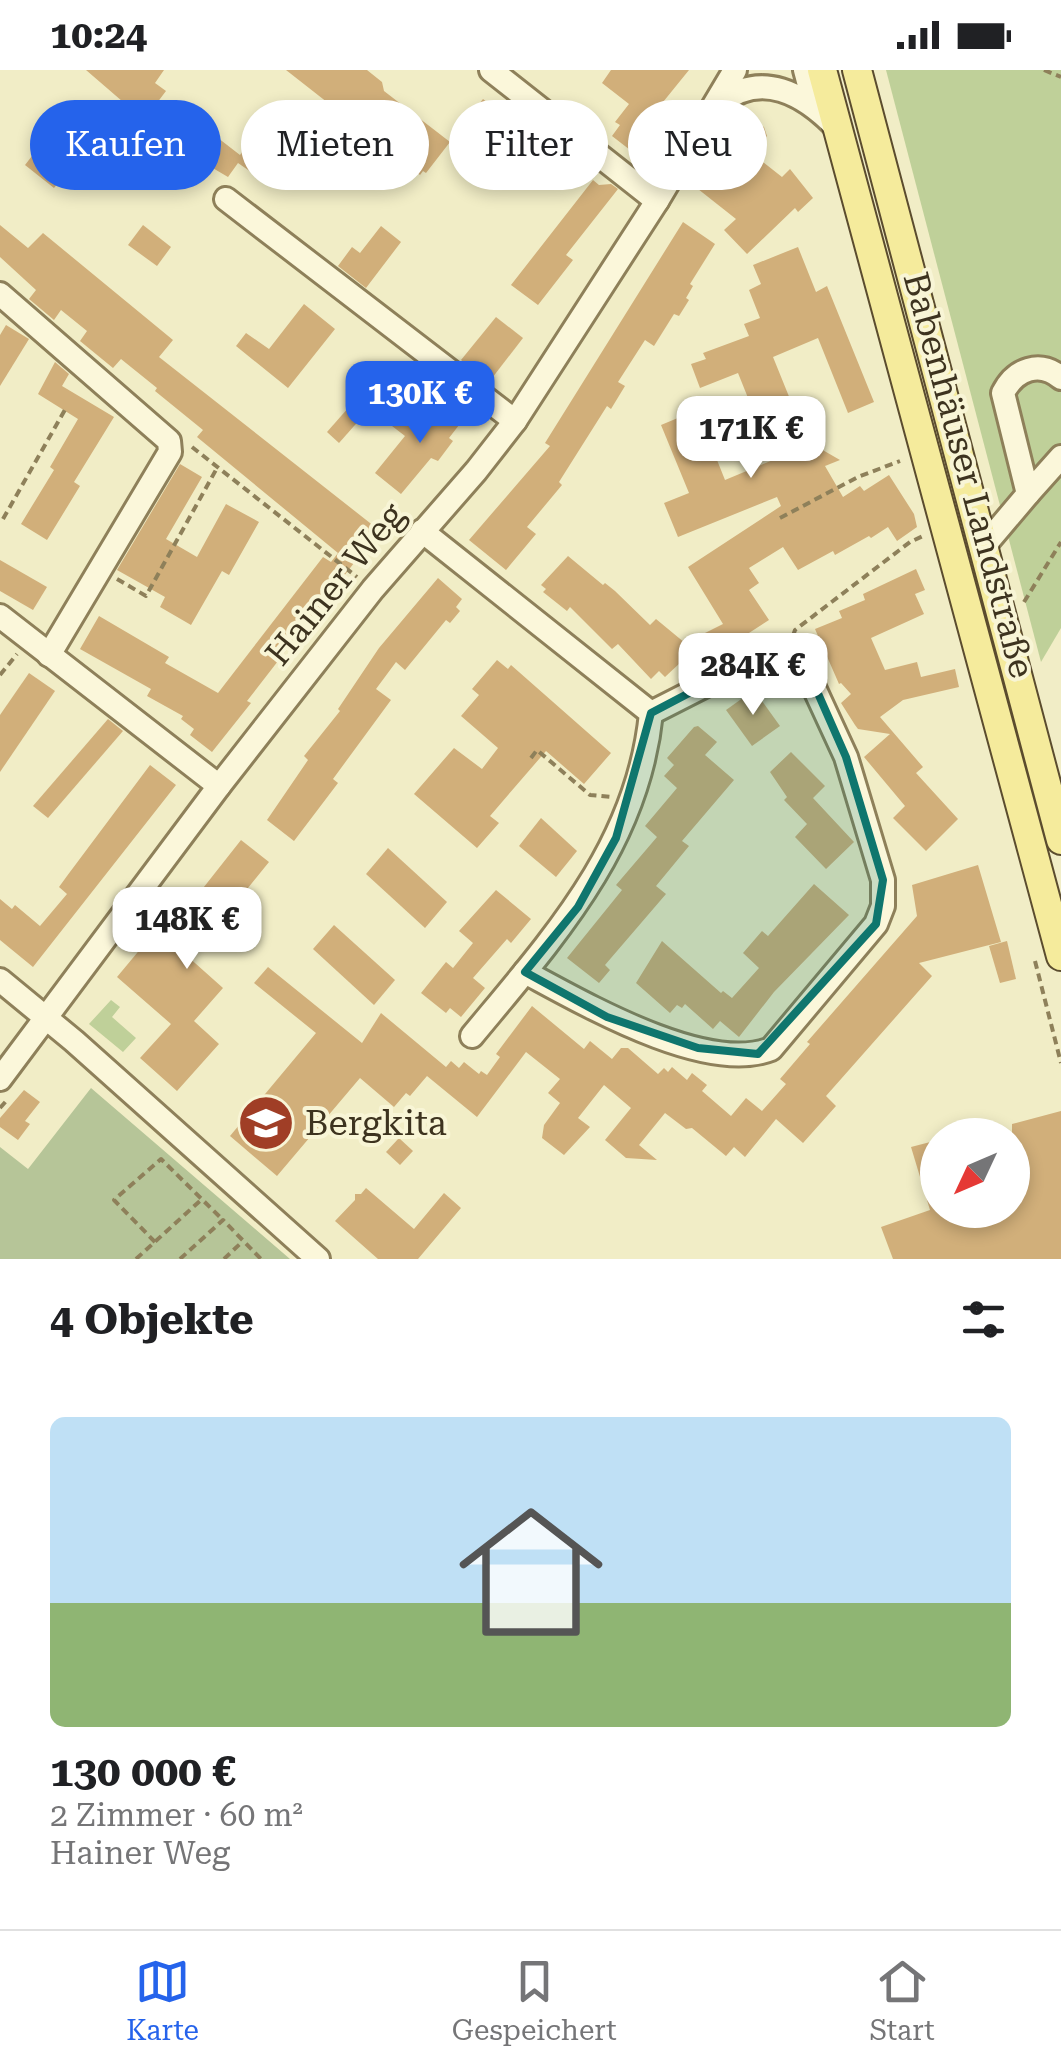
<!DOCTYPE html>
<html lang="de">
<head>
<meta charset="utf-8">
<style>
  body { margin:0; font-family:"Roboto Serif",serif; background:#f6f6f6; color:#202124; height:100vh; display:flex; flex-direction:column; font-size:38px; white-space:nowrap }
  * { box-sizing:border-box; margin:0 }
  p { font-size:32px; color:#757577 }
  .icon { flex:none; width:55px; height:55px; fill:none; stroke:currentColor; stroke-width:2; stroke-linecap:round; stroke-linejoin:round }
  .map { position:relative; height:1189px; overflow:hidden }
  .side { display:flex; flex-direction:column; background:#fff; flex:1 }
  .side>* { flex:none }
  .hud { position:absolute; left:30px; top:30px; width:1002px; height:90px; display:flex; gap:20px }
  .needle { width:65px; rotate:226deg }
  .buttons { position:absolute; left:920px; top:1048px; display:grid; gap:20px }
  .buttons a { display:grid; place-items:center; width:110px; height:110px; border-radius:50%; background:#fff; box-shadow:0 5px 15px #0003; font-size:50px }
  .price { position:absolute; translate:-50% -85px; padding:0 22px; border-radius:20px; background:#fff; color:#222; font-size:32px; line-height:65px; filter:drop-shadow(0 2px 5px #0008) }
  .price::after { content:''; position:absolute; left:50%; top:60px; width:30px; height:22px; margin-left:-15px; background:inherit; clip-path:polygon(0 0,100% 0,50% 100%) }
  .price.selected { background:#2563eb; color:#fff }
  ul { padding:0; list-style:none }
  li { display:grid; align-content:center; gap:20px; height:530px; padding:0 50px }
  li+li { border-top:2px solid #e0e0e0 }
  li span { display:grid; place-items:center; height:310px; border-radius:15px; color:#555 }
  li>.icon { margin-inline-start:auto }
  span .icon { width:180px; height:180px; fill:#fffc; stroke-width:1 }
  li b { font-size:42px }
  h2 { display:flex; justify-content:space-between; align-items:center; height:120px; padding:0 50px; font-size:42px }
  .pill { padding:0 35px; border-radius:45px; background:#fff; box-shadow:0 5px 15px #0003; font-size:35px; line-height:90px }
  .pill.selected { background:#2563eb; color:#fff }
  .status { display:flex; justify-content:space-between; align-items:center; height:70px; padding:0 50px; background:#fff; direction:ltr }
  .status svg { height:28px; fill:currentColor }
  .tabs { display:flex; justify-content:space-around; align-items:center; height:140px; border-top:2px solid #e0e0e0; background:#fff; font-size:28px; color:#757577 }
  .tabs a { display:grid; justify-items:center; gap:5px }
  .tabs .selected { color:#2563eb }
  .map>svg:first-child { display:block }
</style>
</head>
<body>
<div class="status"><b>10:24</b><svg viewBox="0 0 49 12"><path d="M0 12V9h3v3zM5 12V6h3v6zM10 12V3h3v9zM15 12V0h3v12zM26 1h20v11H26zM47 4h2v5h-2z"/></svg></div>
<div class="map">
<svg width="1061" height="1189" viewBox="0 0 1061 1189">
  <rect width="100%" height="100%" fill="#f1edc6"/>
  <!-- green -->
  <g fill="#bfd099">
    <path d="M886,0H1061V558L1041,592Z"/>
    <path d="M111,930L120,937L112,947L136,968L123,982L89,954Z"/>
  </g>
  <!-- cemetery -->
  <path fill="#b6c598" d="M91,1018L290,1189H0V1077L28,1099Z"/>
  <!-- building -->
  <g fill="#d1af7a">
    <path d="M86,0H164L155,13L166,21L144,50Z"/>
    <path d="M286,0H367L382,12L384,21L450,72L426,103L423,101L420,105Z"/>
    <path d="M611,0H689L659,37L666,43L634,83L612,66L620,55L615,52L629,34L602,13Z"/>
    <path d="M483,29L517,56L503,73L469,47Z"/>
    <path d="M756,53L764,57L767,66L754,85L782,107L790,99L813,128L798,142L795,138L747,184L724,160L736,149L698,119L716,93L709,89L723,66L736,71L749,55Z"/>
    <path d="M209,61L240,85L247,75L263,87L251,102L238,93L228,107L211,97L208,101L189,87Z"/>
    <path d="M49,64L62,74L56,83L72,95L54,118L25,95Z"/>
    <path d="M593,110L599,115L611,114L618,119L566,185L573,190L538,235L511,215Z"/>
    <path d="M683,152L715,174L690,214L693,216L686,228L689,230L679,246L674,244L654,276L645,270L618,312L625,316L611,339L607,336L559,412L562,415L527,457L536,464L506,500L469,470L550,376L545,373Z"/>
    <path d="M0,155L28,178L43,163L173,270L159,287L384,464L358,496L354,493L247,631L251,633L212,682L190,665L194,659L181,649L183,646L147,626L151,619L80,579L99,546L169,587L165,593L218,623L323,487L331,492L338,483L197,367L203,360L155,321L157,318L121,289L113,298L80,271L87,261L61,240L54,250L29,229L36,220L0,187Z"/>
    <path d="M143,155L171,177L157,196L128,175Z"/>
    <path d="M381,156L401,172L366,218L338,196L352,177L360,183Z"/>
    <path d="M798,177L816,222L827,216L874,332L848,343L818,268L773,287L807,371L840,390L825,396L843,427L860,416L864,421L889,405L914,444L917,457L897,471L888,457L871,468L869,466L835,485L833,481L798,500L783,477L749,498L759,513L749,520L769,550L735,572L685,596L681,592L665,607L659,601L651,609L618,574L612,579L570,537L567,541L543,522L546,519L541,515L568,486L603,515L605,513L615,521L650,555L656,549L685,573L723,554L688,497L781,436L777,427L678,467L664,433L689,423L661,355L697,340L725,410L773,390L738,303L700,318L691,294L706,289L703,283L749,266L744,254L760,248L749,220L761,214L753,195Z"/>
    <path d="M304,234L335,259L288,318L236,276L246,263L269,279Z"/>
    <path d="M496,247L523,268L489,312L461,290Z"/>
    <path d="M6,255L29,269L0,316V265Z"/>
    <path d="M55,292L69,304L62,316L114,347L74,412L80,416L47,470L21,454L54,400L50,397L78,349L38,324Z"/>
    <path d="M447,330L466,346L449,368L453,371L438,391L431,388L401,424L375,403L405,366L392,356L418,353L427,341L434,347Z"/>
    <path d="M349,337L362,347L339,373L327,362Z"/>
    <path d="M180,394L202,407L166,469L197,487L226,434L259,452L229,505L222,501L191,555L160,537L165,527L117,500Z"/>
    <path d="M0,490L47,517L33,540L0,521Z"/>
    <path d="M916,499L925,520L915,524L924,544L871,568L885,600L917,592L921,607L955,599L959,617L903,630L880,647L923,697L916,703L958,749L926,781L893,748L905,736L864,687L890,664L858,659L855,655L841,633L851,624L841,613L839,614L815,559L842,548L839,541L865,530L863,524Z"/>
    <path d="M438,508L462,529L456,537L460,541L450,553L446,550L405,600L396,592L376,619L391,630L333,709L338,713L294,771L267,750L308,690L304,686L340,641L338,639L379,578Z"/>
    <path d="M497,590L508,599L511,595L611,683L584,714L546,681L490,746L499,753L477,778L414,724L454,678L482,699L498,678L461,646L479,625L472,619Z"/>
    <path d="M29,603L55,621L0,702V645Z"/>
    <path d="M754,620L780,656L752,676L726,640Z"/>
    <path d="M108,649L123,661L48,748L33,736Z"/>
    <path d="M698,656L717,672L705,685L734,710L682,771L689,776L656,816L666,824L605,895L610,900L599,913L567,888L622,820L616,815L657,767L645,756L677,718L664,706L674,695L667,688L694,657Z"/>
    <path d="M791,682L825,716L813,728L854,772L826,799L795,767L807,754L784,730L787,727L770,702Z"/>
    <path d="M150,695L176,715L33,897L0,870V829L12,839L15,835L40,856L67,824L59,817L67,806Z"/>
    <path d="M541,748L577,781L556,807L519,776Z"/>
    <path d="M241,770L269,792L223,849L208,838L177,877L223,918L194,951L219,974L177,1021L140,988L171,954L117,907L157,859L160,863L181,838L185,841Z"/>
    <path d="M388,778L447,832L425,858L366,804Z"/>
    <path d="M978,795L1001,872L919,893L932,906L826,1026L836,1036L803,1073L776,1049L745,1087L734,1077L726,1086L692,1058L686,1059L665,1043L639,1075L657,1090L626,1088L605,1070L631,1038L604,1015L578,1048L590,1057L564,1085L542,1068L544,1055L560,1033L548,1023L560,1009L526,982L477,1047L427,1006L410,1026L406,1023L394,1037L360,1008L277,1106L230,1066L316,963L254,913L268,897L362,973L381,943L446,997L451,991L459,998L464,992L479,1004L481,1001L487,1005L500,987L496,984L532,936L584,979L590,971L612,989L621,978H628L658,1004L664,998L668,1002L672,997L687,1010L692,1003L707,1015L702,1021L731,1046L746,1028L762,1041L786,1014L780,1009L810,974L807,972L917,846L912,815Z"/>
    <path d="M814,814L849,845L774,922L739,967L720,951L713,959L685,934L682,938L677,935L670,943L636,913L662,871L721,923L723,921L732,928L759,898L743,883L762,861L768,866Z"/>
    <path d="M496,820L531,849L511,873L507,869L473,908L485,918L461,947L450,938L446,943L421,923L446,892L453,898L473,873L459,861Z"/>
    <path d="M334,855L395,910L374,935L313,879Z"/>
    <path d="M1007,871L1016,909L1000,913L989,876Z"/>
    <path d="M24,1020L40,1032L25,1051L30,1054L18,1070L0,1057V1048Z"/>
    <path d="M1061,1041V1189H893L881,1157L930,1140L911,1077L938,1070V1140H1012V1054Z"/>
    <path d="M399,1068L413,1081L400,1095L386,1082Z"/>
    <path d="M366,1118L414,1159L444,1123L461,1138L418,1189H378L335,1151L355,1130V1124H361Z"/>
  </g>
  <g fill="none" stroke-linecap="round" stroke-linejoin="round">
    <!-- minor casing -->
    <g stroke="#8e805a" stroke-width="28">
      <g id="minor">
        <path d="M491,0L657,131"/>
        <path d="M805,0L814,34"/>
        <path d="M721,33C761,0 804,24 836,57"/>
        <path d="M226,129L515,351"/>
        <path d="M0,224L169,371L170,382L49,585"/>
        <path d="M1061,308C1040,290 1015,299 1003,323L1028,424L1061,387"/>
        <path d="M422,461L651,643C638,776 553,868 472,966"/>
        <path d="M984,476L1028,424"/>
        <path d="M0,546L219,716"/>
        <path d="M525,902C583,933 706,1005 771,979L876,854L883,836V810L846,687L804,596L788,585H765L651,643"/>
        <path d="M0,910L74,971L318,1189"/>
        <path d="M0,1009L219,716L373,519L476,401L515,351L657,131L735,0"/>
      </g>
    </g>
    <!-- major casing -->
    <g stroke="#5b4c2e" stroke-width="32">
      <g id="major">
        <path d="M822,0L1061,886"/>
        <path d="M857,0L1061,770"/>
      </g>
    </g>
    <!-- path -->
    <g stroke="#8e805a" stroke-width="4" stroke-dasharray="8 5" stroke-linecap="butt">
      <path d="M1044,0L1061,7"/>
      <path d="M192,377L357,507"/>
      <path d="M780,448L858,407L900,391"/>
      <path d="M3,449L66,338"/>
      <path d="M117,509L146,526L217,398"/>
      <path d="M1024,532L1061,472"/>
      <path d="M793,566L795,560L910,472L923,466"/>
      <path d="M0,605L17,584"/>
      <path d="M531,688L537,680L590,725L611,727"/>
      <path d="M1035,891L1061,993"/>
      <path d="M0,1038L8,1029"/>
      <path d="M155,1172L114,1130L161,1089L223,1150"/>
      <path d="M136,1189L202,1129"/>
      <path d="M180,1189L223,1150L261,1189"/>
      <path d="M224,1189L242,1172"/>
    </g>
    <!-- minor -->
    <use href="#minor" stroke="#fbf7da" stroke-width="22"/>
    <!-- major -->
    <use href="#major" stroke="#f5eb9c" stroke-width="28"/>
  </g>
  <!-- marked area -->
  <path fill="#0f766e" fill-opacity="0.2" stroke="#0f766e" stroke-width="8" stroke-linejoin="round" d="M788,585L809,603L846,687L883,810L876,854L758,984L698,978L607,947L525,902L578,837L616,768L651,643L754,589Z"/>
  <!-- icons -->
  <defs>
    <g id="school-disc" transform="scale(2.875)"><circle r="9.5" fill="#a03e26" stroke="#f8f5d6"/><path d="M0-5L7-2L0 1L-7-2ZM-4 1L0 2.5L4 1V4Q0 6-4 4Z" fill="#fff"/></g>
  </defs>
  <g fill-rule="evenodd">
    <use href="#school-disc" x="266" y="1053"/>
  </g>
  <g text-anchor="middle" stroke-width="8" stroke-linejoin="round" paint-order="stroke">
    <!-- street labels -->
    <g font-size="35" fill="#3d331f" stroke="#f8f5d6">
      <text transform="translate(969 405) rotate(75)" y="12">Babenhäuser Landstraße</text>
      <text transform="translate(335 514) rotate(-51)" y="12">Hainer Weg</text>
    </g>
    <!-- poi labels -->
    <g font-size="35" fill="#3d331f" stroke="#f8f5d6" text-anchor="start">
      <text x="305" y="1065">Bergkita</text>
    </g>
  </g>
</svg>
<div class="buttons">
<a><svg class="needle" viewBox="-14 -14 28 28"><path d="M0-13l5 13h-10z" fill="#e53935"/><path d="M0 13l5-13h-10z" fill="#757577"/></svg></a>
</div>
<b class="price selected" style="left:420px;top:376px">130K €</b>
<b class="price" style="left:751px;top:411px">171K €</b>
<b class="price" style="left:753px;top:648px">284K €</b>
<b class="price" style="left:187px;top:902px">148K €</b>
<div class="hud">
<a class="pill selected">Kaufen</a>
<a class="pill">Mieten</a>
<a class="pill">Filter</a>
<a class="pill">Neu</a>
</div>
</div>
<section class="side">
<h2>4 Objekte<svg class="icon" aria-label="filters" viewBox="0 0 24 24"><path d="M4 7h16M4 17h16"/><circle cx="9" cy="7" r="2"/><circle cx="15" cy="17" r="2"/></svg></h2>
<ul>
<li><span style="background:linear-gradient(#bfe0f5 60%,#8fb573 0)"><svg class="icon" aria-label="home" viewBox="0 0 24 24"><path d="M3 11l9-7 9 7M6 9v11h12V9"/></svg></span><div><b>130 000 €</b><p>2 Zimmer · 60 m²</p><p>Hainer Weg</p></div></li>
</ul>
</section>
<nav class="tabs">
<a class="selected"><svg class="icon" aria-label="map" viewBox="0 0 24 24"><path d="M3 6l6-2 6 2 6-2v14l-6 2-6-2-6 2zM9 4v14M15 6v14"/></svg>Karte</a>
<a><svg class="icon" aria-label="saved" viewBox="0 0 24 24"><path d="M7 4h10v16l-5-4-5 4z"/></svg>Gespeichert</a>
<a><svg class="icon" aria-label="home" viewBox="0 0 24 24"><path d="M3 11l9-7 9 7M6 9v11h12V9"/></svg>Start</a>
</nav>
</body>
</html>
